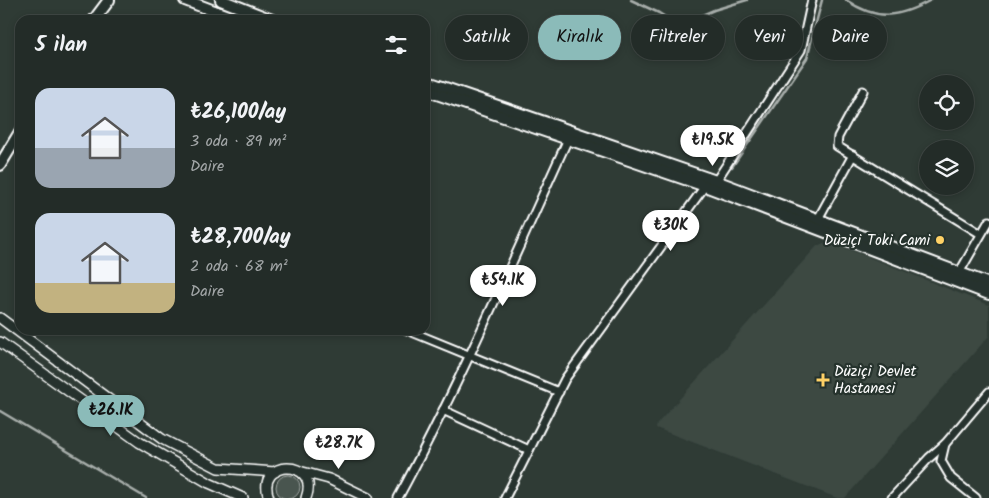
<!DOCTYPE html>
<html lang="tr">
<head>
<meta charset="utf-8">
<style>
  body { margin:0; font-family:Kalam,sans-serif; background:#2b3430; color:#f1f3f6; height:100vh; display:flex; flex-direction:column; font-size:19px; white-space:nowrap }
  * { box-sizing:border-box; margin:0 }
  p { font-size:16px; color:#a3a7a8 }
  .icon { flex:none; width:28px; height:28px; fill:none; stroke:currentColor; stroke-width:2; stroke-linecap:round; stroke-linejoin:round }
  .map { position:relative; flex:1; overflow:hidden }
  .details { position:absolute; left:15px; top:15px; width:415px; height:320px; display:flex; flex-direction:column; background:#232c28; border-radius:15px; box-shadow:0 2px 8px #0003,0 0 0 1px #404845 }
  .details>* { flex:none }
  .banner { position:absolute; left:445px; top:15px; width:469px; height:45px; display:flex; gap:10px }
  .fabs { position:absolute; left:919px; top:75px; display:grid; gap:10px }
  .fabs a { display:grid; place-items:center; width:55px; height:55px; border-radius:50%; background:#232c28; box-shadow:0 2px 8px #0003,0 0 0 1px #404845; font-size:25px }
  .price { position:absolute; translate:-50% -42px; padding:0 11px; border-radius:18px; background:#fff; color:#222; font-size:16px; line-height:32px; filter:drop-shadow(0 1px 2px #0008) }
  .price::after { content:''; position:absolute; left:50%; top:30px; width:15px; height:11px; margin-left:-8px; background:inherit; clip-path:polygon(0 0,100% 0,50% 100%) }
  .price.selected { background:#8bbbb9; color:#111 }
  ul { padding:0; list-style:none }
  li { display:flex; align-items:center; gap:15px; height:125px; padding:0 20px }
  li span { display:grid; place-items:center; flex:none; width:140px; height:100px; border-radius:15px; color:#555 }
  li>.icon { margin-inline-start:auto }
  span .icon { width:60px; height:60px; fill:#fffc; stroke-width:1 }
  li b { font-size:21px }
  h2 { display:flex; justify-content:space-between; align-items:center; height:60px; padding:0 20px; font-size:21px }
  .tag { padding:0 18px; border-radius:22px; background:#232c28; box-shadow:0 2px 8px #0003,0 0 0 1px #404845; font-size:18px; line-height:45px }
  .tag.selected { background:#8bbbb9; color:#111 }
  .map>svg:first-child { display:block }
</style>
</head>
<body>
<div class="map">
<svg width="989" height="498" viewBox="0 0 989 498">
  <rect width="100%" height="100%" fill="#2f3b35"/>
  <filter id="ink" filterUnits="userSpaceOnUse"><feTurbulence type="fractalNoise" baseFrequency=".02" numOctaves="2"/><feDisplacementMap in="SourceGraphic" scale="10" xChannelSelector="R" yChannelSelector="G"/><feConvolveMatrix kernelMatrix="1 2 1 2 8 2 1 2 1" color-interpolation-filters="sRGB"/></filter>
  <g filter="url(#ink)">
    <!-- built -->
    <path fill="#3c4842" d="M828,241L989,305V336L845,498H837L656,428L657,424L817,246Z"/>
    <!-- grass -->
    <circle fill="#4a544f" stroke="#a4aaa7" cx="288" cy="487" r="12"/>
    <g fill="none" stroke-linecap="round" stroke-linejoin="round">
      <!-- stream -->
      <g stroke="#a9afac" stroke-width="2.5">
        <path d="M631,0L659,13L675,23L681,24L714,10L747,0"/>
        <path d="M846,0C878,22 900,17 931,0"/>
        <path d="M732,167L807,58L822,0"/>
        <path d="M0,411L146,498"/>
      </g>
      <!-- minor casing -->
      <g stroke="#fff" stroke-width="11">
        <g id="minor">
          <path d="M863,91L838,137L837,146L981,234"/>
          <path d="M818,219L853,155"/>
          <path d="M959,273L989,221"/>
          <path d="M407,330L559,392"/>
          <path d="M443,410L529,450"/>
          <path d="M398,498C461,382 513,259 568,139"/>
          <path d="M505,498L565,379L705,186L716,181L801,50L812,0"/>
          <path d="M892,498L929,458L945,444"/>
          <path d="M976,498L951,478L941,461L945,444L989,392"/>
        </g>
      </g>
      <!-- tertiary casing -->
      <g stroke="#fff" stroke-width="12">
        <g id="tertiary">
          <path d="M0,318L162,439L218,468L275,472"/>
          <path d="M0,342L139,442L209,483L243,498"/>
          <path d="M299,471L329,479L368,498"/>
          <path d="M269,498C254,458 321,458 306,498"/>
        </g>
      </g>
      <!-- secondary casing -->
      <g stroke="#fff" stroke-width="14">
        <g id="secondary">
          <path d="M185,0L238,20"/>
          <path d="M221,0L272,20"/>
          <path d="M94,20L109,0"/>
          <path d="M425,81L716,181L989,284"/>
          <path d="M425,90L705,186L989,294"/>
          <path d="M0,165L20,132"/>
        </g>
      </g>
      <!-- minor -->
      <use href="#minor" stroke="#26332d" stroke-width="7"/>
      <!-- tertiary -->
      <use href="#tertiary" stroke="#26332d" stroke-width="9"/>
      <!-- secondary -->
      <use href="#secondary" stroke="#26332d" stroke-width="10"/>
    </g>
  </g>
  <!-- markers -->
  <g fill="#ffd166" stroke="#26332d" stroke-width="2">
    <circle cx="940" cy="240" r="5"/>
    <path d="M820.5 372.5h5v5h5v5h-5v5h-5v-5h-5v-5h5z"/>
  </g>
  <g text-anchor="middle" stroke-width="4.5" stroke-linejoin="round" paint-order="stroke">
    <!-- poi labels -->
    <g font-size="15" fill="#fff" stroke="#26332d" text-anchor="end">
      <text x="930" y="245">Düziçi Toki Cami</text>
      <text x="834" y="376" text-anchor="start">Düziçi Devlet<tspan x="834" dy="17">Hastanesi</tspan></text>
    </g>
  </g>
</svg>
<div class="fabs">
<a><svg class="icon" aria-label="locate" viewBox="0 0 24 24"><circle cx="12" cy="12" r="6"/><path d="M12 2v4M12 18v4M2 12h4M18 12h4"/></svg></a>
<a><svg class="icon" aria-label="layers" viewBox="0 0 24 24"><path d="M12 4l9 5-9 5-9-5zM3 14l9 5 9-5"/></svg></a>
</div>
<b class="price" style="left:713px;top:167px">₺19.5K</b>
<b class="price" style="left:671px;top:252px">₺30K</b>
<b class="price" style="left:503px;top:307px">₺54.1K</b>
<b class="price selected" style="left:111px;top:437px">₺26.1K</b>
<b class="price" style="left:339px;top:470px">₺28.7K</b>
<div class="banner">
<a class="tag">Satılık</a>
<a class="tag selected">Kiralık</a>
<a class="tag">Filtreler</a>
<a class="tag">Yeni</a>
<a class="tag">Daire</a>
</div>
<section class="details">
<h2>5 ilan<svg class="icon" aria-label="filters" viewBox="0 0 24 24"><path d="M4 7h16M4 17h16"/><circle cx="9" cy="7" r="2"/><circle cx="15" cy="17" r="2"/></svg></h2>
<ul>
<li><span style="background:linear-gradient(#c9d6e8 60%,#9aa5b1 0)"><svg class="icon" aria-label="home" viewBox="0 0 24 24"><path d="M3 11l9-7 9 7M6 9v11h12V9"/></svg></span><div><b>₺26,100/ay</b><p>3 oda · 89 m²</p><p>Daire</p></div></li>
<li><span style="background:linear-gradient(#c9d6e8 70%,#c2b280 0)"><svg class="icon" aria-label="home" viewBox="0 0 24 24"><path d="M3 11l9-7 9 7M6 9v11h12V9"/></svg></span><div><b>₺28,700/ay</b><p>2 oda · 68 m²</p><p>Daire</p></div></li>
</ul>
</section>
</div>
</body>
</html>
